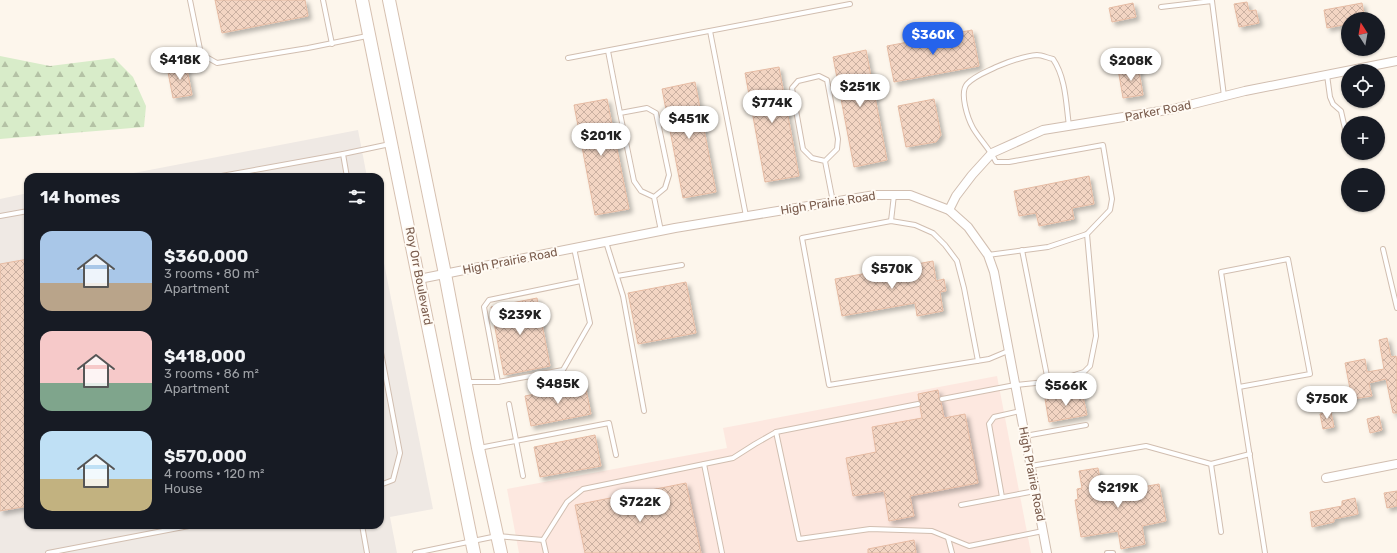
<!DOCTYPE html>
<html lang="en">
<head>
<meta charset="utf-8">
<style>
  body { margin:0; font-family:Rubik,sans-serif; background:#20242c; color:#f1f3f6; height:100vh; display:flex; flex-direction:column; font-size:15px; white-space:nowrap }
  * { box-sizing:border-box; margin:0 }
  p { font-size:13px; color:#9ea1a6 }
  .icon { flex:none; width:22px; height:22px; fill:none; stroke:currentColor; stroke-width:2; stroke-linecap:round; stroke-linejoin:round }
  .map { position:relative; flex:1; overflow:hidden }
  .details { position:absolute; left:24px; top:173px; width:360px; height:356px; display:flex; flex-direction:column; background:#171b24; border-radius:12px; box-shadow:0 1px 3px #0004 }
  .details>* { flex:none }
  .needle { width:26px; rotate:349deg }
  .tools { position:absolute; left:1341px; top:12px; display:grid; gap:8px }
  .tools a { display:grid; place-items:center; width:44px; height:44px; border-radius:50%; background:#171b24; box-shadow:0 1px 3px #0004; font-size:20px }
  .price { position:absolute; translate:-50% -34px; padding:0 9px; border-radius:14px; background:#fff; color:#222; font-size:13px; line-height:26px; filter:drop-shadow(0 1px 2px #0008) }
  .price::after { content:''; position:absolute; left:50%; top:24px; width:12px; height:9px; margin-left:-6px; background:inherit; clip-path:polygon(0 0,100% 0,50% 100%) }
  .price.active { background:#2563eb; color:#fff }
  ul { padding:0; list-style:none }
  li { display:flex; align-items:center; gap:12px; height:100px; padding:0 16px }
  li span { display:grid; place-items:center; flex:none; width:112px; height:80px; border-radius:12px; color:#555 }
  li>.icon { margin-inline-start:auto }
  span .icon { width:48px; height:48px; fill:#fffc; stroke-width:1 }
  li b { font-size:17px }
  h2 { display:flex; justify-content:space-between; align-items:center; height:48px; padding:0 16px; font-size:17px }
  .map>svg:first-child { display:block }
</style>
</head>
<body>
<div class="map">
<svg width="1397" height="553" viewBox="0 0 1397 553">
  <defs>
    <pattern id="forest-firs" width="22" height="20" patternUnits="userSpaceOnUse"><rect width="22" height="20" fill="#d8ecc9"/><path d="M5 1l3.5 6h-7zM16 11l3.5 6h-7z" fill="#b4c2a5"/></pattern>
    <pattern id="building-cross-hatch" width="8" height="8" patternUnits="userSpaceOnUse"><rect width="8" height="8" fill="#f3d5c3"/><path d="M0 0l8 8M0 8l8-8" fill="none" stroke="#cab0a1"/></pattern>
    <filter id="shadow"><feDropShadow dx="3.5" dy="3.5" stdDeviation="2" flood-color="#0004"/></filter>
  </defs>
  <rect width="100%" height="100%" fill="#fdf6ec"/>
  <!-- commercial -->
  <path fill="#fde8e0" d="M997,376L1031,553H519L507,489L727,448L723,428Z"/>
  <!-- industrial -->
  <g fill="#efe9e4">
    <path d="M358,130L367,177H113Z"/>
    <path d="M28,193V525H380V243L433,509L390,517L397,553H0V199Z"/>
  </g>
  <!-- forest -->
  <path fill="url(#forest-firs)" d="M0,56L50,66L114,58L133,77L146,106L144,127L0,139Z"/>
  <!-- building -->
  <g fill="url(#building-cross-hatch)" stroke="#e6bba3" filter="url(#shadow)">
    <path d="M215,0H305L308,16L222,33Z"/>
    <path d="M1247,2L1249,11L1256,10L1259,23L1239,27L1234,4Z"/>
    <path d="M1133,3L1136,17L1112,22L1109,8Z"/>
    <path d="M1362,3L1365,19H1348V24L1327,28L1324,10Z"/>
    <path d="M972,30L979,66L894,82L887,46Z"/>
    <path d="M866,50L887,160L854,167L833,57Z"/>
    <path d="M186,64L192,95L173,98L167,67Z"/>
    <path d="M1138,65L1143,95L1123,98L1118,69Z"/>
    <path d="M779,67L799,176L765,182L745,73Z"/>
    <path d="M695,82L716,192L683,198L662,89Z"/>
    <path d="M607,99L629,209L595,215L574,105Z"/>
    <path d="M934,99L941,135L936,142L906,147L898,106Z"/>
    <path d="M1089,176L1094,204L1072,208L1074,219L1039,226L1036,213L1019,216L1014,191Z"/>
    <path d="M28,259V506L0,511V264Z"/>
    <path d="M933,261L936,281L944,279L946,291L940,292L943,311L917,316L915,303L842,316L835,279Z"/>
    <path d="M686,282L696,333L638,344L628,293Z"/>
    <path d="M537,298L550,366L504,375L491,307Z"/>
    <path d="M1387,338L1391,357L1396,356L1397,361V413H1393L1386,379L1369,383L1372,396L1352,399L1345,363L1365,359L1367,372L1384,369L1379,340Z"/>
    <path d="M585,384L591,414L531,426L525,396Z"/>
    <path d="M938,390L939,397V399L941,402L944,418L965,414L978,483L910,496L914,516L889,521L884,491L853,496L846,458L876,452L872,427L922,418L920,407L921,404L919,401L918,394Z"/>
    <path d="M1082,392L1087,415L1049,422L1045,399Z"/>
    <path d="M1331,412L1334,427L1323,429L1320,414Z"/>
    <path d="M1379,416L1382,430L1370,433L1367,419Z"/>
    <path d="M595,435L601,466L540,477L534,447Z"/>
    <path d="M1098,468L1103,495L1128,490L1127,481L1141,478L1142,487L1159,484L1166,521L1142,526L1145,544L1121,549L1118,531L1081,537L1075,500L1078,499L1077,489L1082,488L1079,471Z"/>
    <path d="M686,483L701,553H585L575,505Z"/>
    <path d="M1397,491V506L1387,508L1384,493Z"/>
    <path d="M1355,498L1358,514L1334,519V522L1312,527L1310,512L1342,506V501Z"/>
    <path d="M914,540L916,553H868V549Z"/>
  </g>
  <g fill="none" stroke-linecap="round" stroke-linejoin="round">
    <!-- service casing -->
    <g stroke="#d1beb0" stroke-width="6">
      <g id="service">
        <path d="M190,0L201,54L217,63L308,48L367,36"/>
        <path d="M323,0L332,44"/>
        <path d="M1161,7L1212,1L1224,96"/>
        <path d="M710,31L746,216"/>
        <path d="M608,51L620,113"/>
        <path d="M568,58L850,4"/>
        <path d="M1327,75L1330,97L1333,104L1341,111L1348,142"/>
        <path d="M825,161L812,158L803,149L792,88L798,81L819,76L827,80L838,139L837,149L825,161L833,202"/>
        <path d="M216,177L343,154"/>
        <path d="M347,177L343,154L390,144"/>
        <path d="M654,197L641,191L634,181L620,113L647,108L656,113L669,175L665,188L654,197L661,231"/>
        <path d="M0,216L28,211"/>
        <path d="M891,221L894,195"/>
        <path d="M606,242L623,296L644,411"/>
        <path d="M1383,249L1397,308"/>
        <path d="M1022,250L1048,381"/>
        <path d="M988,255L1048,247L1087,234L1110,210L1112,199L1103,145L1009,162H996C990,149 980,140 973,128C968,119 959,93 967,84C974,76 986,72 996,67C1008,62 1024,56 1037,55C1042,55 1048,58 1053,59C1066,78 1066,104 1069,126"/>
        <path d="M617,276L682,265"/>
        <path d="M380,347L400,453L393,480L380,485"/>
        <path d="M978,361L964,288L957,261L945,245L933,233L915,225L891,221L802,238L829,385L989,359L1008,351"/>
        <path d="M466,382H498L563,370L590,323L574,248"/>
        <path d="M498,382L484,307L489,300L581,281"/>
        <path d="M1239,387L1310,374L1288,259L1221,272L1265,553"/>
        <path d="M942,399L1015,385L1055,381L1084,372L1090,366L1096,336L1087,234"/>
        <path d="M509,404L523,476"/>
        <path d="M776,432L799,539L870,529L932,531L969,546L1043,531"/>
        <path d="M1025,436L1086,425"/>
        <path d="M479,448L609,423L616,455"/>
        <path d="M704,464L722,553"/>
        <path d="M1211,464L1250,454"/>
        <path d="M1031,466L1146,446L1211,464L1221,532"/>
        <path d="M1002,497L989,424L994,417L1020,411"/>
        <path d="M961,505L1035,491"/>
        <path d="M362,525L367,553"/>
        <path d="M948,538L952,553"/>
        <path d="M543,540L567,502L583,489L733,458L755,444L776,432L918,404"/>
        <path d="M48,553L194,525"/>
        <path d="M415,553L497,536L543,540L546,553"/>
        <path d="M1107,553H1113"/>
      </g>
    </g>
    <!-- minor casing -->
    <g stroke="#d1beb0" stroke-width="10">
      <g id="minor">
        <path d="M949,210L956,196L972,175L992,153L1043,130L1173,109L1245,91L1397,61"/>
        <path d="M419,279L675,228L875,195H910L949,210L968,227L988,255L994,272L1047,553"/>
        <path d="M1326,478L1397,464"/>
      </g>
    </g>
    <!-- secondary casing -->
    <g stroke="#d6c0b0" stroke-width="14">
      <g id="secondary">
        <path d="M362,0L474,553"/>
        <path d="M389,0L445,274L478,448L501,553"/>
      </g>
    </g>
    <!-- service -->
    <use href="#service" stroke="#fff" stroke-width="4"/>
    <!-- minor -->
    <use href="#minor" stroke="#fff" stroke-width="8"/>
    <!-- secondary -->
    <use href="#secondary" stroke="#fff" stroke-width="12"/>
  </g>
  <g text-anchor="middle" stroke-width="4" stroke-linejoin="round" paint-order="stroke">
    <!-- street labels -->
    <g font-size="12" fill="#7a5c4d" stroke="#fffaf3">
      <text transform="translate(1158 111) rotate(-11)" y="4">Parker Road</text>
      <text transform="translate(828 203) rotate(-9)" y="4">High Prairie Road</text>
      <text transform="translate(510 261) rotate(-11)" y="4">High Prairie Road</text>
      <text transform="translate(419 276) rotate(79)" y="4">Roy Orr Boulevard</text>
      <text transform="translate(1032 474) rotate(79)" y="4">High Prairie Road</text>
    </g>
  </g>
</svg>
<div class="tools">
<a><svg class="needle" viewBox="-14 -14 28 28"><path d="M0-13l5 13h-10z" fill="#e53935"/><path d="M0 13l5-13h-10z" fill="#9ea1a6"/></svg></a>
<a><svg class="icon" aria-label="locate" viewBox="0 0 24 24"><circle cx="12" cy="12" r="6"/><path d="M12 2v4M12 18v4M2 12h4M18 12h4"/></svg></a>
<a>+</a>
<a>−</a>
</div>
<b class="price active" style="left:933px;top:56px">$360K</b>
<b class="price" style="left:180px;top:81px">$418K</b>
<b class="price" style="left:1131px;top:82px">$208K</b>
<b class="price" style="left:860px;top:108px">$251K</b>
<b class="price" style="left:772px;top:124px">$774K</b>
<b class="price" style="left:689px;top:140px">$451K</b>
<b class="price" style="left:601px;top:157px">$201K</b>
<b class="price" style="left:892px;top:290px">$570K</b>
<b class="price" style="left:520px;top:336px">$239K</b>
<b class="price" style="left:558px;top:405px">$485K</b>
<b class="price" style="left:1066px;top:407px">$566K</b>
<b class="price" style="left:1327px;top:420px">$750K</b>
<b class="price" style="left:1118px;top:509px">$219K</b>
<b class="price" style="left:640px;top:523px">$722K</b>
<section class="details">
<h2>14 homes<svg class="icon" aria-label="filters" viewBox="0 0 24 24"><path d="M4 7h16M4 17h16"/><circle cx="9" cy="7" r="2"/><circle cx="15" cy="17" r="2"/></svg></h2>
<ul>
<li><span style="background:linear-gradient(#a9c7e8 65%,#b9a48a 0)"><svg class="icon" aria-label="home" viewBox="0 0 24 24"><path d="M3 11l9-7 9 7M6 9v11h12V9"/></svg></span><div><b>$360,000</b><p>3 rooms · 80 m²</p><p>Apartment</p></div></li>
<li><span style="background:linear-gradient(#f6c9c9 65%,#7fa58c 0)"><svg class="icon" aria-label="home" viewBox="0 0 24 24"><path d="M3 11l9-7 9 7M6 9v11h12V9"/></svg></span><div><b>$418,000</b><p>3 rooms · 86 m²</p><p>Apartment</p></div></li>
<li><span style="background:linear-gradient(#bfe0f5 60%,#c2b280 0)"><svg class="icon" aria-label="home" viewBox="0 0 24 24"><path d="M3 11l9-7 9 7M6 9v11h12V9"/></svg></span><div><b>$570,000</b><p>4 rooms · 120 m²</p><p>House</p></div></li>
</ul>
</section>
</div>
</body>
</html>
